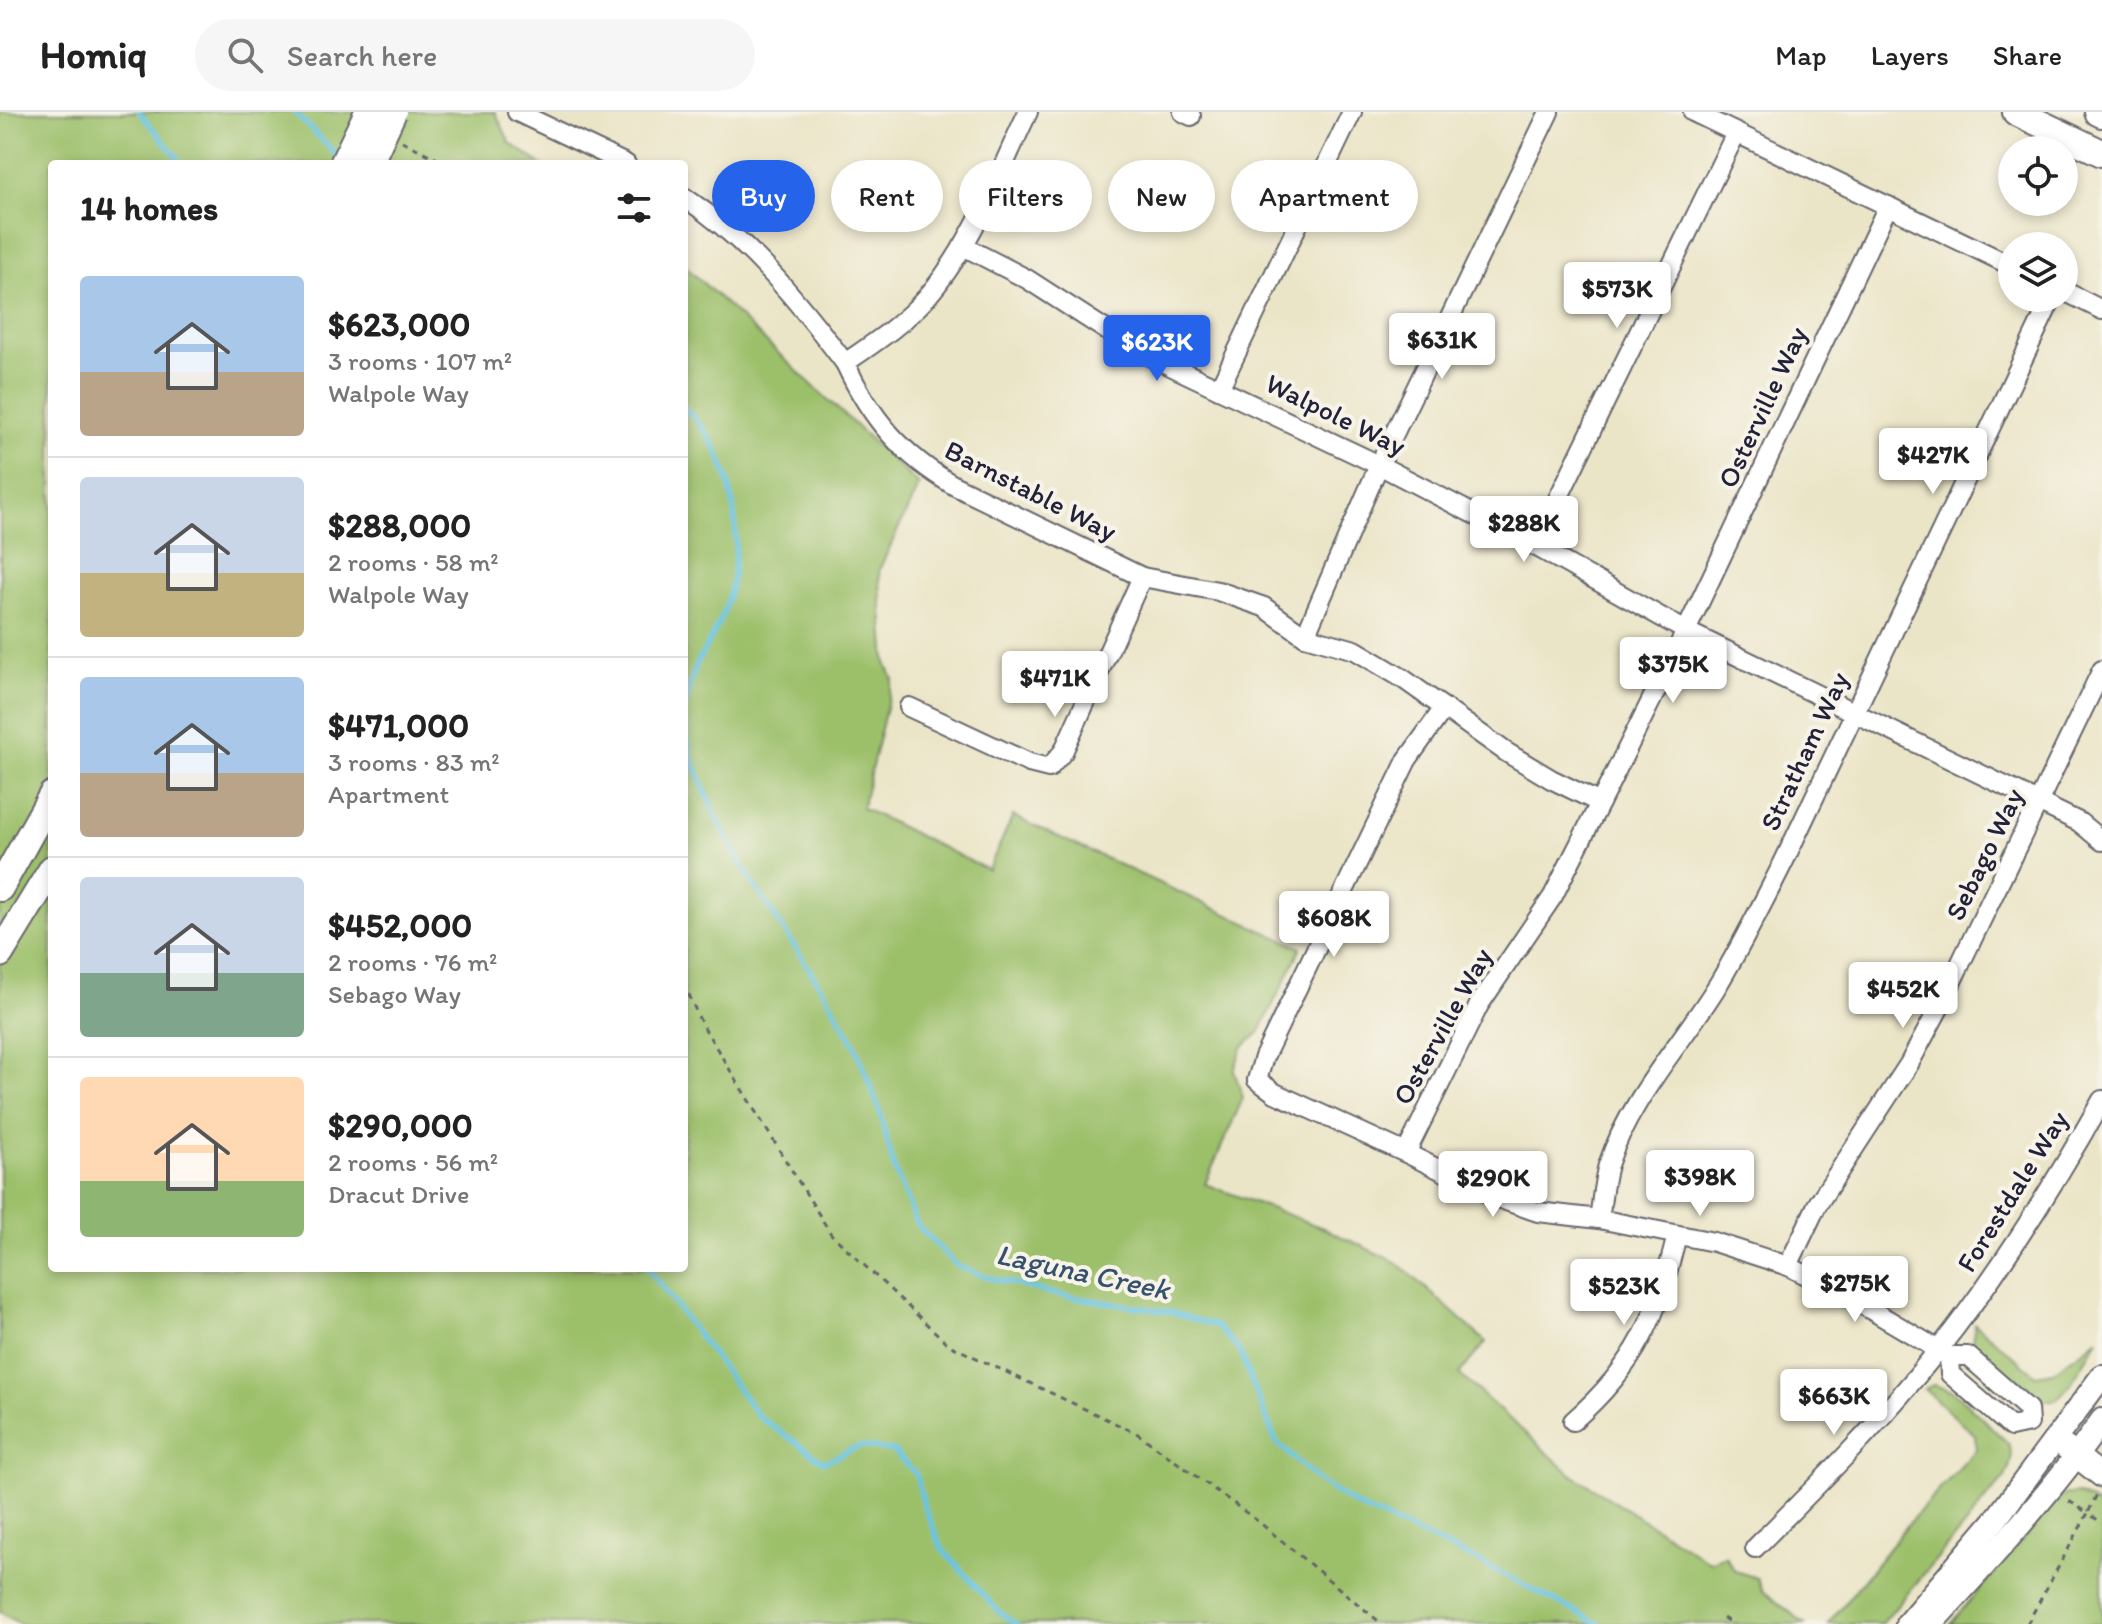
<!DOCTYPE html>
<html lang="en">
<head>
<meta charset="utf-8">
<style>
  body { margin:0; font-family:Itim,sans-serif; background:#f6f6f6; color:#222; height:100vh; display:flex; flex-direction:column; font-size:30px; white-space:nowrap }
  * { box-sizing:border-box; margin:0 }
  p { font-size:26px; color:#767676 }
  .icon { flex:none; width:44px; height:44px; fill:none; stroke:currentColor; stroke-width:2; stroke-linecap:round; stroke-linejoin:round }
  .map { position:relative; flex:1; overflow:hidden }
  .side { position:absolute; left:48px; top:48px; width:640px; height:1112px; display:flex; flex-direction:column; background:#fff; border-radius:8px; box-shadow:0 4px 12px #0003 }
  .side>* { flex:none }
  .guide { position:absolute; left:712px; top:48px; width:760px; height:72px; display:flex; gap:16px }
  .buttons { position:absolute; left:1998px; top:24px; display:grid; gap:16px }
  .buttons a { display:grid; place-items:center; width:80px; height:80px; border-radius:50%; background:#fff; box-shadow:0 4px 12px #0003; font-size:40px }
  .price { position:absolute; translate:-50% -68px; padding:0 18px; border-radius:8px; background:#fff; color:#222; font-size:26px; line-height:52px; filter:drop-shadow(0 2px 4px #0008) }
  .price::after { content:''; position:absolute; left:50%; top:48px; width:24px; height:18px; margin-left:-12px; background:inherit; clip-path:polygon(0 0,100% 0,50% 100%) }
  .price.active { background:#2563eb; color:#fff }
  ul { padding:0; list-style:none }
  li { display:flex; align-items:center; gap:24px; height:200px; padding:0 32px }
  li+li { border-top:2px solid #e0e0e0 }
  li span { display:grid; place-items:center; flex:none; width:224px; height:160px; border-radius:8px; color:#555 }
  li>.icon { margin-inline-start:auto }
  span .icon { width:96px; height:96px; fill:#fffc; stroke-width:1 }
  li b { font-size:34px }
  h2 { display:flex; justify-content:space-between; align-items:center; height:96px; padding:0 32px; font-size:34px }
  .tag { padding:0 28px; border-radius:36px; background:#fff; box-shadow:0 4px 12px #0003; font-size:28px; line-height:72px }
  .tag.active { background:#2563eb; color:#fff }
  header { display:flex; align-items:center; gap:48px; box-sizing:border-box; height:112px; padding:0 40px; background:#fff; border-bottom:2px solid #e0e0e0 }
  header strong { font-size:38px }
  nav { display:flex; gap:44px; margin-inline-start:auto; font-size:28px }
  .search { width:560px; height:72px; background:#f6f6f6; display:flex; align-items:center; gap:20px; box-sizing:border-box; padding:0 28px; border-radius:44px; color:#767676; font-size:30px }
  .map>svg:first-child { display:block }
</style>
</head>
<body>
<header>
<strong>Homiq</strong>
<div class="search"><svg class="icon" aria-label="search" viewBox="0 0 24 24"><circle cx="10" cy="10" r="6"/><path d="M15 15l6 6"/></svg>Search here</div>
<nav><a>Map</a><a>Layers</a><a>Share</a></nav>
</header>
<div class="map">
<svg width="2102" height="1512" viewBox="0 0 2102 1512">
  <rect width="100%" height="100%" fill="#f7f3e8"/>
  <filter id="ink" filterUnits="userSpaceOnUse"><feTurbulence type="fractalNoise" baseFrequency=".0125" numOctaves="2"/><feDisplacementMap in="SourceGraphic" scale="16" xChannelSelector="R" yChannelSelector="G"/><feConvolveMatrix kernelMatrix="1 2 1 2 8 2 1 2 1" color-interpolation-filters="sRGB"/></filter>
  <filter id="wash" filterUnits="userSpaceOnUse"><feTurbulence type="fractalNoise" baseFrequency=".006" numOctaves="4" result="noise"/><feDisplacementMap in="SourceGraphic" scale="32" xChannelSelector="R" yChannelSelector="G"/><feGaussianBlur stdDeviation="1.8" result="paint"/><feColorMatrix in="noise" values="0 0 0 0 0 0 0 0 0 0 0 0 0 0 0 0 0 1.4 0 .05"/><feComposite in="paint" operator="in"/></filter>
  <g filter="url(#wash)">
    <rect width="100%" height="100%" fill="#ebe5c8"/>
    <!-- green -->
    <g fill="#9cc06b" stroke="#5f7153" stroke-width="2">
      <path d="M0,0H495L510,31L541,52H52V1156H684V153L919,373L879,458L886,551L893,567L862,696L988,758L1013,704L1301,836L1259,921L1242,936L1234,959L1243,986L1205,1072L1323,1116L1398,1151L1486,1230L1459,1262L1571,1362L1710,1450L1725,1444L1735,1459L1757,1466L1763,1479L1805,1512H20L0,1500Z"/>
      <path d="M1975,1212L2036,1263L2053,1260L2098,1227L2070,1273L2056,1288C2023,1291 1999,1258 1976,1237L1972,1229Z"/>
      <path d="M1933,1273L1953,1279L2008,1331C2014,1344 2011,1352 2005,1365L1882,1512H1828L1909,1411L1976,1338L1975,1323L1924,1277Z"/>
      <path d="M2066,1382H2078L2102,1395V1512H1950L2055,1390Z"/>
    </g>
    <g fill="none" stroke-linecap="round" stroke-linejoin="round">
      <!-- stream -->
      <g stroke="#66c4e4" stroke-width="5">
        <path d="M139,0L183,52"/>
        <path d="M294,0L337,43"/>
        <path d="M684,296C738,343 746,432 725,496C719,515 706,533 697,552C691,566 688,583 684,599"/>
        <path d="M684,607L691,644L715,702L744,757L828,886L855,933L879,997L894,1056L918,1114L956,1153L986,1165L1059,1183L1170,1200L1216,1214L1239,1238L1276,1330L1320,1370L1357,1394L1476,1448L1599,1512"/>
        <path d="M648,1156L759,1305L824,1350L860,1334L893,1339L916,1362L924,1394L942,1437L998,1499L1016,1512"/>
      </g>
    </g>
  </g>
  <g filter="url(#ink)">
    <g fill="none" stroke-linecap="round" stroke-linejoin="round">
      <!-- minor casing -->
      <g stroke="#68666c" stroke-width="22">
        <g id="minor">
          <path d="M517,0L626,52"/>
          <path d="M1028,0C998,62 973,132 927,185C903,212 874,231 845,251C871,307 902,343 955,374L1142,465L1218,479L1264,495L1305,524L1355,538L1402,566L1506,640L1551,667L1600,691L1686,519L2079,710L2102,729"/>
          <path d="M1183,0L1191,4"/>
          <path d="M1693,0L2012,154"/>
          <path d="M684,85C750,129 797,188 845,251"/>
          <path d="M963,134L1027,167L1137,238L1379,353L1535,434L1686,519L1888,94"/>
          <path d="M2064,179L2102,198"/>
          <path d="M1219,277L1352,0"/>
          <path d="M1535,434L1736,21"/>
          <path d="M1305,524L1379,353L1549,0"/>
          <path d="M909,595L1029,651L1049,656L1063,640L1142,465"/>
          <path d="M1444,596L1407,648L1264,945L1257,968L1275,981L1406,1041L1495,1085L1538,1100L1599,1107L1714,1130L1788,1154L1846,1183L1949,1244"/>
          <path d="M1406,1041L1479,893L1553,784L1600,691"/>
          <path d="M1599,1107C1602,1089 1603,1070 1608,1053C1631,984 1682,932 1719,871C1743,831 1764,789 1785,747L2052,186"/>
          <path d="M1788,1154L1817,1093L1909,952L1938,898L2102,558"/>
          <path d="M1949,1244H1968L2028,1297L2029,1311L2011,1315L1950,1262Z"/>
          <path d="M1573,1309C1638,1252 1657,1205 1677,1123"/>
          <path d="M1755,1436C1818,1373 1882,1309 1938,1238C2000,1160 2053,1075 2102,988"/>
        </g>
      </g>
      <!-- tertiary casing -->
      <g stroke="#68666c" stroke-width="26">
        <g id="tertiary">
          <path d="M2065,1335L2102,1364"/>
          <path d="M1907,1512L1996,1407L2102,1264"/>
          <path d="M1931,1512C1991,1446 2052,1381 2102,1308"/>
        </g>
      </g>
      <!-- secondary casing -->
      <g stroke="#68666c" stroke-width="30">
        <g id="secondary">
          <path d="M2016,0L2102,41"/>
          <path d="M2098,0L2102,2"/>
          <path d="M0,776L52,683"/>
          <path d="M0,842L52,757"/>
        </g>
      </g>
      <!-- path -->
      <g stroke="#68666c" stroke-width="3" stroke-dasharray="6 6" stroke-linecap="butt">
        <path d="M402,29L447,52"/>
        <path d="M684,871L701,911L831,1122L949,1233L1138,1322L1259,1410L1382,1512"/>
        <path d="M2069,1389L2088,1401L2097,1382"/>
        <path d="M1723,1506L1733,1512"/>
        <path d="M2027,1512L2088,1401L2102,1411"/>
      </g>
      <!-- minor -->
      <use href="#minor" stroke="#fff" stroke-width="18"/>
      <!-- tertiary -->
      <use href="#tertiary" stroke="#fff" stroke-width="22"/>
      <!-- secondary -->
      <use href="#secondary" stroke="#fff" stroke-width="26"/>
      <!-- secondary-bridge casing -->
      <g stroke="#68666c" stroke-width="30" stroke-linecap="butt">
        <g id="secondary-bridge">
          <path d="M343,52L368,0"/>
          <path d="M369,52L393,0"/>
        </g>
      </g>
      <!-- secondary-bridge -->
      <use href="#secondary-bridge" stroke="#fff" stroke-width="26"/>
    </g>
  </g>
  <g text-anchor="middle" stroke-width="8" stroke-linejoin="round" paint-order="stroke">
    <!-- street labels -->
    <g font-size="28" fill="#22223b" stroke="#f7f3e8">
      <text transform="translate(1762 295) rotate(-65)" y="10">Osterville Way</text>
      <text transform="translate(1336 302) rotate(26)" y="10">Walpole Way</text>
      <text transform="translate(1031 378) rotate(27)" y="10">Barnstable Way</text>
      <text transform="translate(1804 639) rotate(-65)" y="10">Stratham Way</text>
      <text transform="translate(1984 742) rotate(-64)" y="10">Sebago Way</text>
      <text transform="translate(1442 914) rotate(-61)" y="10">Osterville Way</text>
      <text transform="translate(2012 1079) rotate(-58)" y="10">Forestdale Way</text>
    </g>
    <!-- water labels -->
    <g font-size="30" font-style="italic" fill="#36536e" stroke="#f7f3e8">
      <text transform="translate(1083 1160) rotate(12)" y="10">Laguna Creek</text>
    </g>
  </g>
</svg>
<div class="buttons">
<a><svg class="icon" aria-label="locate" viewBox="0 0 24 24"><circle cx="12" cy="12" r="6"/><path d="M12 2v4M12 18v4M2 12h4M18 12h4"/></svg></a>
<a><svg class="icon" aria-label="layers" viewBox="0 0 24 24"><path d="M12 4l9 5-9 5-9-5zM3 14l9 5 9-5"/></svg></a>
</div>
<b class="price" style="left:1617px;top:218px">$573K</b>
<b class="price" style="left:1442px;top:269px">$631K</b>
<b class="price active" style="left:1157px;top:271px">$623K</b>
<b class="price" style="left:1933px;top:384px">$427K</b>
<b class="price" style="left:1524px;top:452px">$288K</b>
<b class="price" style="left:1673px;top:593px">$375K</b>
<b class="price" style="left:1055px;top:607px">$471K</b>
<b class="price" style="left:1334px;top:847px">$608K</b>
<b class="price" style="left:1903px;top:918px">$452K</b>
<b class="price" style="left:1700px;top:1106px">$398K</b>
<b class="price" style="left:1493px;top:1107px">$290K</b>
<b class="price" style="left:1855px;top:1212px">$275K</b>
<b class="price" style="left:1624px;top:1215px">$523K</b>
<b class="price" style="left:1834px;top:1325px">$663K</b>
<div class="guide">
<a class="tag active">Buy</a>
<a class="tag">Rent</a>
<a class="tag">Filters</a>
<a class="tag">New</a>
<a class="tag">Apartment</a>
</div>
<section class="side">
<h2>14 homes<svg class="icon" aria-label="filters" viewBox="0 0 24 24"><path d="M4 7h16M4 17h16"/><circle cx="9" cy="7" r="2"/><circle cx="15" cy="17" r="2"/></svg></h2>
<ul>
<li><span style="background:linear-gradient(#a9c7e8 60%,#b9a48a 0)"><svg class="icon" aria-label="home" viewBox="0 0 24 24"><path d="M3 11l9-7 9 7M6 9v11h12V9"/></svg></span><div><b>$623,000</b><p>3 rooms · 107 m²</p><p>Walpole Way</p></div></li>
<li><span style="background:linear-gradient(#c9d6e8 60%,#c2b280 0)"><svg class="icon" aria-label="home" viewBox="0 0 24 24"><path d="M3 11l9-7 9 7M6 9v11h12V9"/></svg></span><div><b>$288,000</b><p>2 rooms · 58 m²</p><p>Walpole Way</p></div></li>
<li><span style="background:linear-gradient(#a9c7e8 60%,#b9a48a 0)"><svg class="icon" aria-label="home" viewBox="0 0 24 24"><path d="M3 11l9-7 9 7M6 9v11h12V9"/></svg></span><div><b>$471,000</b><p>3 rooms · 83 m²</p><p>Apartment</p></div></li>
<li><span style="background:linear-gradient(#c9d6e8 60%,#7fa58c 0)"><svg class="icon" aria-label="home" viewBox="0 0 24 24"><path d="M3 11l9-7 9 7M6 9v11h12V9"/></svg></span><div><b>$452,000</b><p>2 rooms · 76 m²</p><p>Sebago Way</p></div></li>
<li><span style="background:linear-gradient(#ffd9b3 65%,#8fb573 0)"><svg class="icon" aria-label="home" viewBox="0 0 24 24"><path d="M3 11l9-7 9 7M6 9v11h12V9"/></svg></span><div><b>$290,000</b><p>2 rooms · 56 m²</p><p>Dracut Drive</p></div></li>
</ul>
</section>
</div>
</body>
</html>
